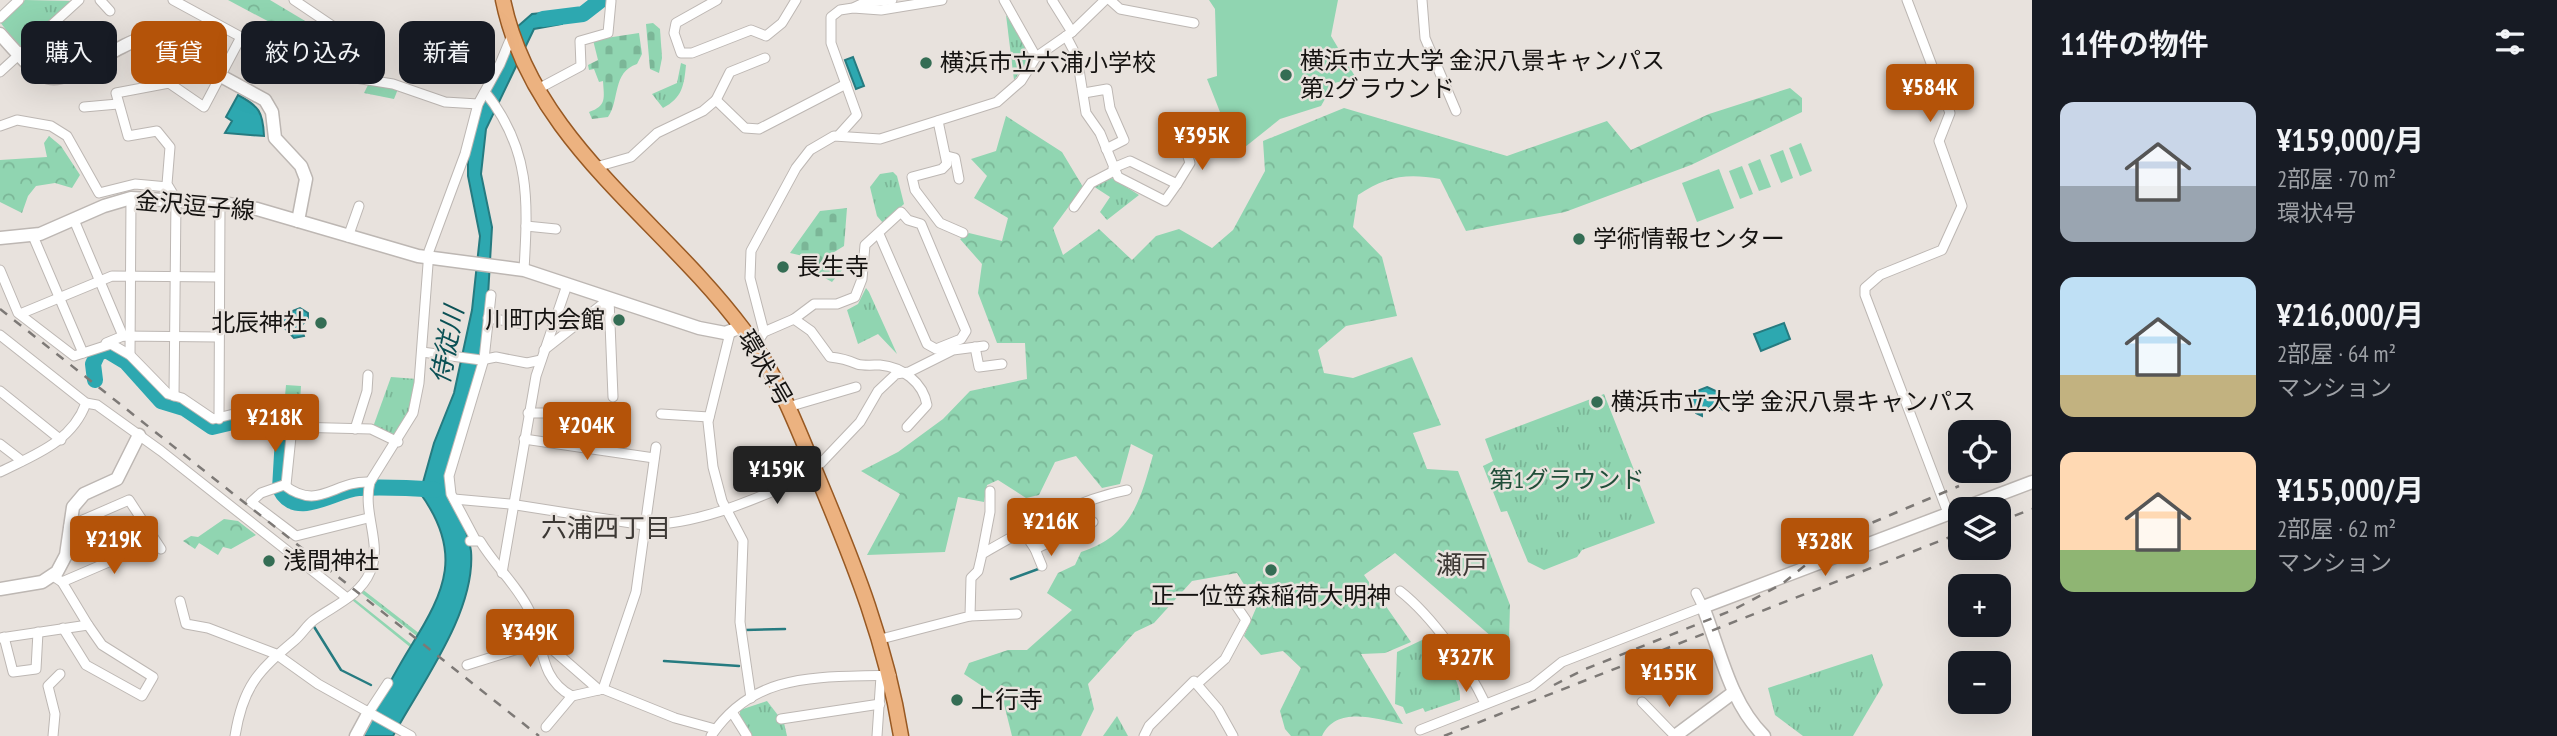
<!DOCTYPE html>
<html lang="ja">
<head>
<meta charset="utf-8">
<style>
  body { margin:0; font-family:"PT Sans Narrow","Noto Sans JP",sans-serif; background:#242831; color:#f1f3f6; height:100vh; display:flex; flex-direction:column; font-size:26px; white-space:nowrap }
  * { box-sizing:border-box; margin:0 }
  p { font-size:23px; color:#9ea1a6 }
  .icon { flex:none; width:38px; height:38px; fill:none; stroke:currentColor; stroke-width:2; stroke-linecap:round; stroke-linejoin:round }
  .map { position:relative; flex:1; overflow:hidden }
  .details { display:flex; flex-direction:column; background:#171b24; width:525px }
  .details>* { flex:none }
  .top-card { position:absolute; left:21px; top:21px; width:665px; height:63px; display:flex; gap:14px }
  .tools { position:absolute; left:1948px; top:420px; display:grid; gap:14px }
  .tools a { display:grid; place-items:center; width:63px; height:63px; border-radius:14px; background:#171b24; box-shadow:0 7px 28px #0002; font-size:35px }
  .price { position:absolute; translate:-50% -60px; padding:0 16px; border-radius:7px; background:#b45309; color:#fff; font-size:23px; line-height:46px; filter:drop-shadow(0 2px 4px #0008) }
  .price::after { content:''; position:absolute; left:50%; top:42px; width:21px; height:16px; margin-left:-10px; background:inherit; clip-path:polygon(0 0,100% 0,50% 100%) }
  .price.selected { background:#222; color:#fff }
  ul { padding:0; list-style:none }
  li { display:flex; align-items:center; gap:21px; height:175px; padding:0 28px }
  li span { display:grid; place-items:center; flex:none; width:196px; height:140px; border-radius:14px; color:#555 }
  li>.icon { margin-inline-start:auto }
  span .icon { width:84px; height:84px; fill:#fffc; stroke-width:1 }
  li b { font-size:30px }
  h2 { display:flex; justify-content:space-between; align-items:center; height:84px; padding:0 28px; font-size:30px }
  .pill { padding:0 24px; border-radius:14px; background:#171b24; box-shadow:0 7px 28px #0002; font-size:24px; line-height:63px }
  .pill.selected { background:#b45309; color:#fff }
  main { display:flex; flex:1; min-height:0 }
  .map>svg:first-child { display:block }
</style>
</head>
<body>
<main>
<div class="map">
<svg width="2032" height="736" viewBox="0 0 2032 736">
  <defs>
    <pattern id="grass-tufts" width="24" height="20" patternUnits="userSpaceOnUse" patternTransform="scale(1.75)"><rect width="24" height="20" fill="#90d5b1"/><path d="M3 7l-1-3M5 7V3M7 7l1-3M15 17l-1-3M17 17v-4M19 17l1-3" fill="none" stroke="#7bb697"/></pattern>
    <pattern id="forest-crowns" width="20" height="18" patternUnits="userSpaceOnUse" patternTransform="scale(1.75)"><rect width="20" height="18" fill="#90d5b1"/><path d="M2 6a3 3 0 1 1 6 0M12 15a3 3 0 1 1 6 0" fill="none" stroke="#7bb697"/></pattern>
    <pattern id="cemetery-stones" width="16" height="16" patternUnits="userSpaceOnUse" patternTransform="scale(1.75)"><rect width="16" height="16" fill="#90d5b1"/><path d="M2 7V4a2 2 0 0 1 4 0v3zM10 15v-3a2 2 0 0 1 4 0v3z" fill="#7bb697"/></pattern>
  </defs>
  <rect width="100%" height="100%" fill="#e8e2dd"/>
  <!-- grass -->
  <g fill="url(#grass-tufts)">
    <path d="M25,0L72,1L20,48L0,22Z"/>
    <path d="M1006,15L1033,55L1014,80Z"/>
    <path d="M681,63L686,65C684,86 682,98 663,108L652,94L677,83Z"/>
    <path d="M369,83L398,89L394,99L364,93Z"/>
    <path d="M893,172L897,176L904,204L883,223L877,216L870,187L880,174Z"/>
    <path d="M1112,178L1139,195L1107,220L1100,212L1110,197L1093,186Z"/>
    <path d="M866,288L869,292L897,354L878,334L858,344L847,310L858,304Z"/>
    <path d="M391,377L417,379L411,413L396,437L373,427Z"/>
    <path d="M286,385L301,386L299,418H292L284,407Z"/>
    <path d="M1604,394L1655,523L1582,550L1577,557L1544,570L1528,562L1507,511L1501,512L1483,466L1493,461L1485,439Z"/>
    <path d="M362,589L420,634L418,637L359,591Z"/>
    <path d="M352,597L412,645L410,647L352,600Z"/>
    <path d="M1422,640C1437,657 1462,675 1460,700L1425,712L1423,708L1406,714L1403,707L1395,704L1397,652Z"/>
    <path d="M1872,654L1883,685L1853,736H1803L1775,715L1768,688Z"/>
    <path d="M767,701L784,723L787,736H752L740,717V710Z"/>
    <path d="M1117,716L1128,736H1103Z"/>
  </g>
  <!-- forest -->
  <g fill="url(#forest-crowns)">
    <path d="M228,0H270L332,37L329,46L320,49Z"/>
    <path d="M1790,88L1802,98V112L1691,165L1565,212L1466,231L1440,179C1407,173 1386,176 1358,195L1353,227L1382,257L1397,316L1346,326L1318,350L1324,373L1353,378L1412,357L1441,425L1413,433L1427,469L1458,471L1510,605L1509,641L1492,637L1395,553L1364,575L1411,642L1385,653L1361,654L1403,724C1375,719 1337,705 1322,736H1291L1285,729L1280,711L1301,668L1283,651L1261,655L1244,636L1257,606L1237,573L1192,581L1154,623L1135,632L1088,684L1094,709L1081,736H1012L1003,700L964,674L969,663L1008,650H1027L1072,610L1047,593L1058,573L1075,565L1081,552C1131,536 1140,502 1153,455L1131,444L1120,484L1102,488L1076,456L1055,462L1039,495L1026,498L998,480L987,485L984,502L958,497L945,552L867,555L900,494L861,471L898,452L943,419L970,391L1027,379L1025,343H997L978,293L982,264L960,239L969,233L1002,241L1008,218L974,198L987,176L971,159L996,151L1006,116L1062,152L1083,187L1053,228L1063,255L1099,229L1132,260L1156,236L1179,229L1212,248L1233,230L1265,171L1263,141L1344,108L1507,156L1607,121L1631,150L1709,114Z"/>
    <path d="M49,136L61,146L80,175L72,188L55,183L36,186L28,196L22,213L0,202V160L47,157L44,143Z"/>
    <path d="M224,519L238,521L256,535L231,549L223,547L218,555L199,543L195,549L183,541L191,536L198,537Z"/>
  </g>
  <!-- cemetery -->
  <g fill="url(#cemetery-stones)">
    <path d="M653,23L660,29L662,58L659,73L650,69L646,24Z"/>
    <path d="M639,33L642,54L637,64C612,72 620,100 608,117L592,119L589,112C607,106 604,98 603,81L599,82L594,69L589,70L588,65L598,60L593,40Z"/>
    <path d="M847,208L844,246L831,254L829,261L842,270L832,282L811,270L812,258L790,253L820,211Z"/>
  </g>
  <!-- garden -->
  <g fill="#90d5b1">
    <path d="M1209,0H1338L1331,36L1356,78L1334,83L1321,106L1280,119L1245,147L1239,148L1231,140L1207,79L1217,76L1215,9Z"/>
    <path d="M1801,143L1812,171L1800,176L1789,148Z"/>
    <path d="M1783,150L1793,178L1781,183L1770,155Z"/>
    <path d="M1760,159L1771,187L1759,191L1748,164Z"/>
    <path d="M1742,166L1753,194L1740,199L1729,171Z"/>
    <path d="M1719,169L1734,208L1697,222L1682,183Z"/>
  </g>
  <!-- water -->
  <g fill="#2da8b0" stroke="#267b80" stroke-width="2">
    <path d="M561,11L562,24L534,29L486,129L481,174L492,227L486,330L480,364L446,475C445,503 468,523 471,551C476,612 421,684 393,736H361C377,706 393,675 411,646C446,590 463,552 420,493L434,443L454,393L472,310L480,236L468,176V157L475,122L517,27L532,14Z"/>
    <path d="M853,57L864,86L856,89L845,60Z"/>
    <path d="M238,95C259,106 263,112 264,136L225,133L232,121L226,117Z"/>
    <path d="M300,308L308,313V318L301,326L304,336L294,338L281,324L280,316Z"/>
    <path d="M1784,323L1790,339L1761,351L1754,334Z"/>
    <path d="M1707,387L1720,393L1723,405L1722,409L1717,404L1702,411V416L1696,413L1692,399L1697,391Z"/>
  </g>
  <g fill="none" stroke-linecap="round" stroke-linejoin="round">
    <!-- stream -->
    <g stroke="#267b80" stroke-width="2.5">
      <path d="M602,423L603,445"/>
      <path d="M1011,579L1041,568"/>
      <path d="M313,625L341,670L371,685"/>
      <path d="M745,630L785,629"/>
      <path d="M664,661L739,666"/>
    </g>
    <!-- river -->
    <g stroke="#2da8b0" stroke-width="16">
      <path d="M543,19L583,14L601,0"/>
      <path d="M95,380L93,364L98,353L106,350L126,362L161,401L184,408L212,427L254,417L273,422L283,437L280,489C296,521 336,489 359,488C384,487 410,488 435,490"/>
    </g>
    <!-- street casing -->
    <g stroke="#bdb7b3" stroke-width="11">
      <g id="street">
        <path d="M100,0L110,11"/>
        <path d="M173,0L241,37L204,107L169,83L116,93L128,136L157,131L170,147L167,184L176,199L174,396"/>
        <path d="M294,0L337,29L349,33"/>
        <path d="M717,0L676,23L674,33L681,53H692L751,30L766,36L782,23L796,0"/>
        <path d="M1004,0L1036,57"/>
        <path d="M1052,0L1072,32"/>
        <path d="M1110,0L1120,9L1194,23"/>
        <path d="M1422,0L1425,38L1456,111"/>
        <path d="M1907,0L1950,113L1939,141L1962,206L1942,250L1880,275L1865,288V295L1948,513"/>
        <path d="M855,7L866,2L892,0"/>
        <path d="M0,18L19,0"/>
        <path d="M340,30L336,65L343,76L393,84L445,102L478,104"/>
        <path d="M1066,36L1077,57L1086,113L1100,133L1118,177L1165,201L1177,184L1130,161L1113,168"/>
        <path d="M241,37L301,69"/>
        <path d="M0,72L79,0"/>
        <path d="M536,90L581,66L580,41L608,33L611,1"/>
        <path d="M485,92C531,149 528,201 524,270"/>
        <path d="M1084,93L1107,89L1110,108L1124,140L1106,149"/>
        <path d="M716,100L730,72L765,58"/>
        <path d="M84,107L118,104"/>
        <path d="M938,121L947,164L942,169L912,177L915,190L940,223L963,233"/>
        <path d="M0,126L17,120L51,126L67,136L99,193L135,184L168,187"/>
        <path d="M839,135L857,115L831,43V17L840,10L853,8L881,10L942,0"/>
        <path d="M947,156L955,158L959,179"/>
        <path d="M596,167L631,157L657,133L703,111L716,100L745,128L759,129L846,84"/>
        <path d="M1177,184L1190,163L1185,147L1192,140"/>
        <path d="M1074,207L1091,183L1114,171"/>
        <path d="M74,220L123,336"/>
        <path d="M526,226L556,229"/>
        <path d="M33,236L83,353"/>
        <path d="M348,237L359,206"/>
        <path d="M0,270L18,313L74,356L111,344L130,355L168,394L182,398L213,419L250,410H265L292,427L371,429L398,442"/>
        <path d="M609,299L613,397"/>
        <path d="M20,314L112,276L219,277"/>
        <path d="M488,318L519,323"/>
        <path d="M794,319L811,331L830,357C840,358 848,360 857,364C863,366 873,365 880,365C902,367 923,382 927,405L907,427"/>
        <path d="M764,332L750,278L751,251L796,168L810,150L834,136L880,139L997,102L1021,81L1036,57L1072,32L1105,0"/>
        <path d="M730,333L708,422L713,467L722,501L743,541L740,622L751,698"/>
        <path d="M0,335L86,403L97,405L161,451L347,598"/>
        <path d="M106,343L123,336L218,337"/>
        <path d="M755,346L764,332L794,319L814,304H837L855,297L862,279L865,245L901,212L908,220L921,224L966,331L961,339L936,349L927,344L879,234"/>
        <path d="M975,347L979,367L1002,364"/>
        <path d="M544,350L609,299"/>
        <path d="M422,352L481,360L496,357L527,363L541,360"/>
        <path d="M130,355L131,198"/>
        <path d="M0,391L61,440"/>
        <path d="M788,407L856,387"/>
        <path d="M528,413H587"/>
        <path d="M661,414L709,417"/>
        <path d="M219,419L220,203"/>
        <path d="M355,429L367,391L368,375"/>
        <path d="M524,439L654,458"/>
        <path d="M0,444L22,461"/>
        <path d="M813,467L821,463L860,422L878,391L896,374L909,372L953,350L984,346"/>
        <path d="M0,472C34,455 72,442 86,403"/>
        <path d="M286,485L292,427"/>
        <path d="M454,499L510,504L644,525C705,524 761,496 816,473"/>
        <path d="M368,518L296,536L251,502L261,493L284,485C319,512 334,480 370,482"/>
        <path d="M69,526L129,500L161,549"/>
        <path d="M1023,531L1035,549L1093,522"/>
        <path d="M475,539L451,494L449,476L484,359L491,295"/>
        <path d="M470,541H480C495,566 518,586 530,612C544,643 538,678 572,696L603,689L675,718L715,729"/>
        <path d="M1035,549L1042,566"/>
        <path d="M982,554L990,512V491"/>
        <path d="M502,573L536,376L567,285"/>
        <path d="M62,582L155,542"/>
        <path d="M1400,591C1432,616 1468,667 1485,703"/>
        <path d="M180,601L186,624L208,628L276,654L318,684L411,736"/>
        <path d="M970,616L1017,614"/>
        <path d="M63,628L86,665L142,696L153,677L102,645L88,625"/>
        <path d="M4,637L13,672L36,669L38,632"/>
        <path d="M0,638L88,625L62,582L53,576"/>
        <path d="M881,639L970,616L971,578L978,571L982,554C1027,528 1076,500 1127,490"/>
        <path d="M538,645L552,649L599,690"/>
        <path d="M467,665L537,643"/>
        <path d="M1197,684L1225,659L1246,620L1231,598"/>
        <path d="M603,689L636,592L656,447"/>
        <path d="M1642,702L1675,736"/>
        <path d="M369,712L388,683"/>
        <path d="M732,712L747,736"/>
        <path d="M781,719L880,704"/>
        <path d="M546,727L572,696"/>
        <path d="M1420,730L1532,686L1562,662L1703,607L1696,593"/>
        <path d="M53,736L55,714L48,686L60,674"/>
        <path d="M235,736C243,686 258,671 295,640C302,634 307,625 314,620C333,606 360,596 370,572C383,544 362,514 370,482L413,413L419,383L429,251L465,154L478,104L500,64L512,35"/>
        <path d="M711,736C755,670 821,678 891,675"/>
        <path d="M877,736L881,676"/>
        <path d="M1144,736L1149,726L1194,681L1218,709L1233,736"/>
      </g>
    </g>
    <!-- secondary casing -->
    <g stroke="#bdb7b3" stroke-width="15">
      <g id="secondary">
        <path d="M0,34C53,94 48,86 116,50C128,44 137,38 151,38L265,100L272,112L275,138L301,166L306,179L298,221"/>
        <path d="M0,238L40,234L104,206L131,198L228,204L257,209L418,256L524,270L699,328L725,333L742,327"/>
        <path d="M0,589L42,582L57,572L66,555L73,507L84,494L117,479L139,435"/>
        <path d="M356,736L369,712"/>
        <path d="M1675,736L1734,692"/>
        <path d="M1764,736C1730,703 1720,650 1703,607L2032,482"/>
      </g>
    </g>
    <!-- primary casing -->
    <g stroke="#985923" stroke-width="17">
      <path id="primary" d="M503,0C532,141 662,220 743,329C778,375 797,427 819,480C855,566 886,643 901,736"/>
    </g>
    <!-- street -->
    <use href="#street" stroke="#fff" stroke-width="9"/>
    <!-- secondary -->
    <use href="#secondary" stroke="#fff" stroke-width="12"/>
    <!-- primary -->
    <use href="#primary" stroke="#ecb280" stroke-width="14"/>
    <!-- rail -->
    <g stroke="#7d7976" stroke-width="2.5" stroke-dasharray="9 9" stroke-linecap="butt">
      <path d="M0,309L539,736"/>
      <path d="M1998,522L2032,509"/>
      <path d="M1554,685L1583,670L1733,610L1782,584L1843,535L1959,486"/>
      <path d="M1444,736L1960,533"/>
    </g>
  </g>
  <!-- markers -->
  <g fill="#346d54" stroke="#e8e2dd" stroke-width="2.5">
    <circle cx="926" cy="63" r="7"/>
    <circle cx="1286" cy="75" r="7"/>
    <circle cx="1579" cy="239" r="7"/>
    <circle cx="783" cy="267" r="7"/>
    <circle cx="619" cy="320" r="7"/>
    <circle cx="321" cy="323" r="7"/>
    <circle cx="1597" cy="402" r="7"/>
    <circle cx="269" cy="561" r="7"/>
    <circle cx="1271" cy="570" r="7"/>
    <circle cx="957" cy="700" r="7"/>
  </g>
  <g text-anchor="middle" stroke-width="5" stroke-linejoin="round" paint-order="stroke">
    <!-- poi labels -->
    <g font-size="24" fill="#151311" stroke="#e8e2dd" text-anchor="start">
      <text x="1300" y="69">横浜市立大学 金沢八景キャンパス<tspan x="1300" dy="28">第2グラウンド</tspan></text>
      <text x="940" y="71">横浜市立六浦小学校</text>
      <text x="1593" y="247">学術情報センター</text>
      <text x="797" y="275">長生寺</text>
      <text x="605" y="328" text-anchor="end">川町内会館</text>
      <text x="307" y="331" text-anchor="end">北辰神社</text>
      <text x="1611" y="410">横浜市立大学 金沢八景キャンパス</text>
      <text x="283" y="569">浅間神社</text>
      <text x="1271" y="604" text-anchor="middle">正一位笠森稲荷大明神</text>
      <text x="971" y="708">上行寺</text>
    </g>
    <!-- street labels -->
    <g font-size="24" fill="#151311" stroke="#e8e2dd">
      <text transform="translate(195 206) rotate(5)" y="8">金沢逗子線</text>
      <text transform="translate(765 368) rotate(60)" y="8">環状4号</text>
    </g>
    <!-- park labels -->
    <g font-size="24" fill="#204e39" stroke="#e8e2dd">
      <text x="1567" y="488">第1グラウンド</text>
    </g>
    <!-- water labels -->
    <g font-size="26" font-style="italic" fill="#0b5155" stroke="#e8e2dd">
      <text transform="translate(447 345) rotate(-79)" y="9">侍従川</text>
    </g>
    <!-- neighbourhood labels -->
    <g font-size="26" fill="#3c3834" stroke="#e8e2dd">
      <text x="606" y="537">六浦四丁目</text>
      <text x="1462" y="574">瀬戸</text>
    </g>
  </g>
</svg>
<div class="tools">
<a><svg class="icon" aria-label="locate" viewBox="0 0 24 24"><circle cx="12" cy="12" r="6"/><path d="M12 2v4M12 18v4M2 12h4M18 12h4"/></svg></a>
<a><svg class="icon" aria-label="layers" viewBox="0 0 24 24"><path d="M12 4l9 5-9 5-9-5zM3 14l9 5 9-5"/></svg></a>
<a>+</a>
<a>−</a>
</div>
<b class="price" style="left:1930px;top:124px">¥584K</b>
<b class="price" style="left:1202px;top:172px">¥395K</b>
<b class="price" style="left:275px;top:454px">¥218K</b>
<b class="price" style="left:587px;top:462px">¥204K</b>
<b class="price selected" style="left:777px;top:506px">¥159K</b>
<b class="price" style="left:1051px;top:558px">¥216K</b>
<b class="price" style="left:114px;top:576px">¥219K</b>
<b class="price" style="left:1825px;top:578px">¥328K</b>
<b class="price" style="left:530px;top:669px">¥349K</b>
<b class="price" style="left:1466px;top:694px">¥327K</b>
<b class="price" style="left:1669px;top:709px">¥155K</b>
<div class="top-card">
<a class="pill">購入</a>
<a class="pill selected">賃貸</a>
<a class="pill">絞り込み</a>
<a class="pill">新着</a>
</div>
</div>
<section class="details">
<h2>11件の物件<svg class="icon" aria-label="filters" viewBox="0 0 24 24"><path d="M4 7h16M4 17h16"/><circle cx="9" cy="7" r="2"/><circle cx="15" cy="17" r="2"/></svg></h2>
<ul>
<li><span style="background:linear-gradient(#c9d6e8 60%,#9aa5b1 0)"><svg class="icon" aria-label="home" viewBox="0 0 24 24"><path d="M3 11l9-7 9 7M6 9v11h12V9"/></svg></span><div><b>¥159,000/月</b><p>2部屋 · 70 m²</p><p>環状4号</p></div></li>
<li><span style="background:linear-gradient(#bfe0f5 70%,#c2b280 0)"><svg class="icon" aria-label="home" viewBox="0 0 24 24"><path d="M3 11l9-7 9 7M6 9v11h12V9"/></svg></span><div><b>¥216,000/月</b><p>2部屋 · 64 m²</p><p>マンション</p></div></li>
<li><span style="background:linear-gradient(#ffd9b3 70%,#8fb573 0)"><svg class="icon" aria-label="home" viewBox="0 0 24 24"><path d="M3 11l9-7 9 7M6 9v11h12V9"/></svg></span><div><b>¥155,000/月</b><p>2部屋 · 62 m²</p><p>マンション</p></div></li>
</ul>
</section>
</main>
</body>
</html>
